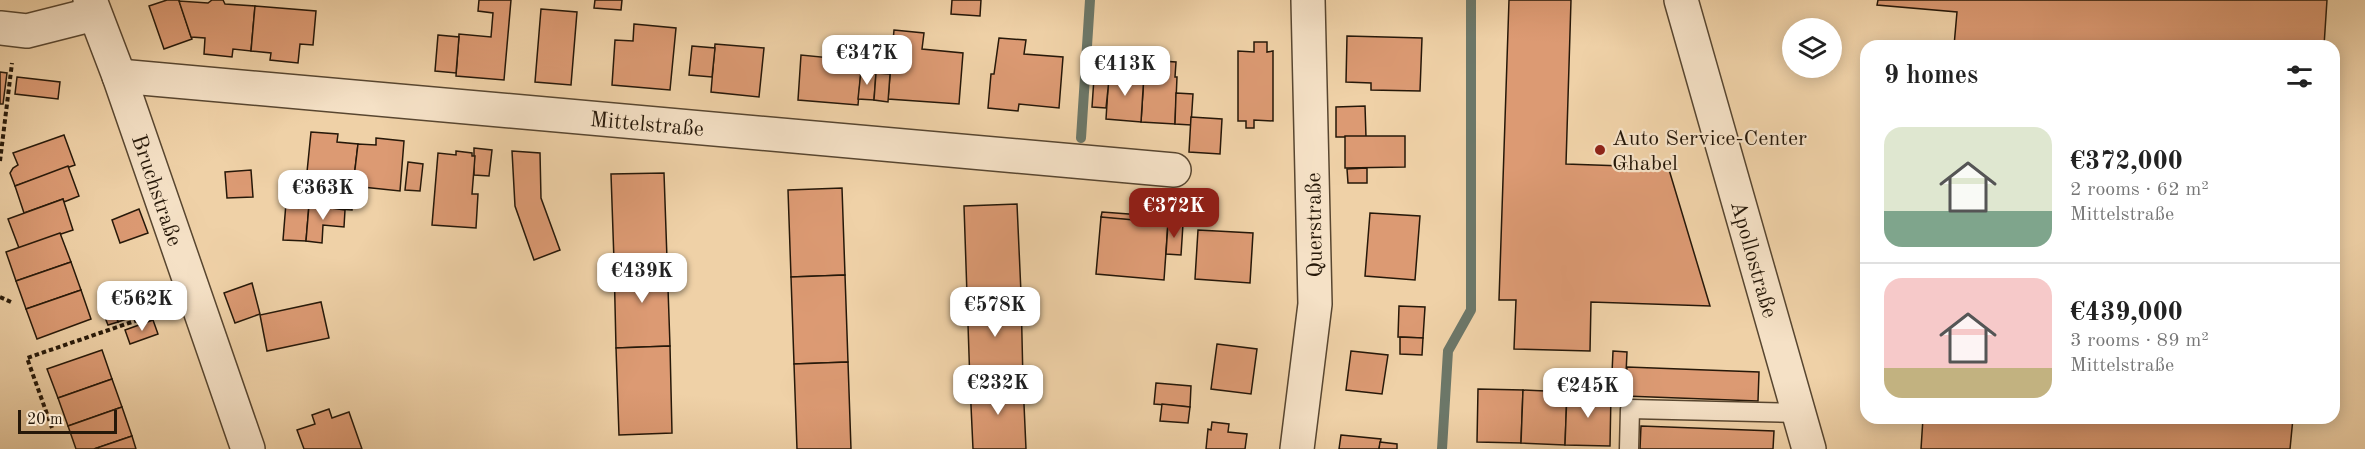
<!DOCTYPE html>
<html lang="en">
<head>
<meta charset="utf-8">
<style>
  body { margin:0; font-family:"Old Standard TT",serif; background:#f2f2f2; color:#222; height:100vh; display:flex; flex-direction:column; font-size:22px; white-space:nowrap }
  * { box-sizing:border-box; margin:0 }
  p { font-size:20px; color:#767676 }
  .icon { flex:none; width:33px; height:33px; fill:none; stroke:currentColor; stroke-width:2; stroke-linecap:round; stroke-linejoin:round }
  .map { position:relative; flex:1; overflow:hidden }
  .drawer { position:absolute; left:1860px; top:40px; width:480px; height:384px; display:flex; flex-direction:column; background:#fff; border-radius:18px; box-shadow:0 3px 15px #0003 }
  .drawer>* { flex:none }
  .controls { position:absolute; left:1782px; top:18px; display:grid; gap:12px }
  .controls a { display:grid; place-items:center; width:60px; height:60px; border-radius:50%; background:#fff; box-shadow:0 3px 15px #0003; font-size:30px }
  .scale { position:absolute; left:18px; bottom:15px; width:99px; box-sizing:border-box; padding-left:6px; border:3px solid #261809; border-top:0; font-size:16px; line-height:21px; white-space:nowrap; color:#261809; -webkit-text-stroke:4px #f5e1c6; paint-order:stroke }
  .price { position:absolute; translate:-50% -51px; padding:0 14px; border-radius:12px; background:#fff; color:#222; font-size:20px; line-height:39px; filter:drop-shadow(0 2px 3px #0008) }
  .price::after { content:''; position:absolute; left:50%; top:36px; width:18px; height:14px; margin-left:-9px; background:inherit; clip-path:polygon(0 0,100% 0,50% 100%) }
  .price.active { background:#8f2418; color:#fff }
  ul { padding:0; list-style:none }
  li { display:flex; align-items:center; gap:18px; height:150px; padding:0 24px }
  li+li { border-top:2px solid #e0e0e0 }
  li span { display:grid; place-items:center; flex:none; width:168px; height:120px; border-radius:18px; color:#555 }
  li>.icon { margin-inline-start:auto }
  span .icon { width:72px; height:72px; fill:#fffc; stroke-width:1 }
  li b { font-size:26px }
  h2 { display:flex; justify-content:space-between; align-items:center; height:72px; padding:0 24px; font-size:26px }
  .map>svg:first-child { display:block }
</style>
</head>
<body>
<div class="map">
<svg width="2365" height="449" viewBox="0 0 2365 449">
  <rect width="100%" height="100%" fill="#efd1a7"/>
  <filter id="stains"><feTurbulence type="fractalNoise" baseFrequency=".00333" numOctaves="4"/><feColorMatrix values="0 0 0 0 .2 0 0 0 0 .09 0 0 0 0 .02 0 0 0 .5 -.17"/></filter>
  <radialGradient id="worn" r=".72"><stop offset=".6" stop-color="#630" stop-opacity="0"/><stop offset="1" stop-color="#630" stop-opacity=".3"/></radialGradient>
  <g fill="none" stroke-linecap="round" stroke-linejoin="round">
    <!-- stream -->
    <g stroke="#6c7768" stroke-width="10">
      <path d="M1081,138L1090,0"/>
      <path d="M1442,449L1448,351L1471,310V0"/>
    </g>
  </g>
  <!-- building -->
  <g fill="#dc9a73" stroke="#261809" stroke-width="1.5">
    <path d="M167,0H179L192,39L164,49L149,6Z"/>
    <path d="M212,0H223L225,4L255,6L251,51L233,49L232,57L204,54L205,38L191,37L179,1L208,3Z"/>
    <path d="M479,0H511L504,80L456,76L459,34L491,37L493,13L478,11Z"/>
    <path d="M595,0H622L621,10L594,8Z"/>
    <path d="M952,0H981L980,16L951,14Z"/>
    <path d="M1509,0H1571L1566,164L1652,167L1655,162L1667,163L1710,306L1591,302L1590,351L1514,349L1516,300H1499Z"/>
    <path d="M1878,0H2327L2324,46H1954L1957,12L1877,5Z"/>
    <path d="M255,6L316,11L313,45L300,44L298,63L270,60L271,53L251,51Z"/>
    <path d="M541,9L577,12L571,85L535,82Z"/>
    <path d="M634,24L676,28L670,90L612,85L615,40L633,41Z"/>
    <path d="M894,30L924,33L922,49L963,53L959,104L888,99Z"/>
    <path d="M438,35L459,37L456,73L435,71Z"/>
    <path d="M1347,36L1422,38L1420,91L1371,90V83L1346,82Z"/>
    <path d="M999,38L1026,40L1024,54L1063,57L1059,108L1019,104L1018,111L988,108L991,74H994Z"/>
    <path d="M1254,42H1267V52L1273,51V121L1254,120V128H1246V121H1238V51L1254,52Z"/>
    <path d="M715,44L764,48L759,97L711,92Z"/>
    <path d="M692,46L715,48L712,77L689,75Z"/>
    <path d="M832,47L859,49V60H862L858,105L798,100L801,55L831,58Z"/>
    <path d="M1145,60L1176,62L1175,77H1177L1175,124L1141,122Z"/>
    <path d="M861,71L876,73L874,100L858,99Z"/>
    <path d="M0,72L7,73L3,104H0Z"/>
    <path d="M1109,72L1144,74L1141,122L1106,119Z"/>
    <path d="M876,73L890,74L888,102L874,100Z"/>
    <path d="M17,77L60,82L58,99L15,94Z"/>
    <path d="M1094,78L1109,79L1106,108L1092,107Z"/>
    <path d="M1176,93L1193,94L1191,125L1175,124Z"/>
    <path d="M1365,106L1366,137H1336V107Z"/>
    <path d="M1191,117L1222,119L1220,154L1189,152Z"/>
    <path d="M311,132L338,134L337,142L358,144L353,186L333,185V190L324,188L325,184L306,182Z"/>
    <path d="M64,135L75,165L15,186L10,173L13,168L18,165L13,153Z"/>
    <path d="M1345,136H1405V167L1345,168Z"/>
    <path d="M376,138L404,141L400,191L353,186L358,144L376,145Z"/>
    <path d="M474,148L492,150L489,176L474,175Z"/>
    <path d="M456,151L472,153V156H475L472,194H478L476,228L432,225L438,153L456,155Z"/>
    <path d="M512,151L540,153L541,198L560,250L534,260L515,206Z"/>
    <path d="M408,162L423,164L420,191L405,190Z"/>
    <path d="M68,166L79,196L64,202L63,199L24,213L15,186Z"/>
    <path d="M1367,168V183H1348L1347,169Z"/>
    <path d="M251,170L253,197L227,198L225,172Z"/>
    <path d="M664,173L667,259L614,261L611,174Z"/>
    <path d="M842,188L845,275L791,277L788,190Z"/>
    <path d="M326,191L353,194L352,210L325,208Z"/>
    <path d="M63,199L73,230L19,248L8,219Z"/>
    <path d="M286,203L309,205L306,241L283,240Z"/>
    <path d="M1017,204L1021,293L967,295L964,206Z"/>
    <path d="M309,205L345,210L344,227L323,225L322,243L306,241Z"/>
    <path d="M139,209L148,233L120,243L112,220Z"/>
    <path d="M1102,212L1169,217L1168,223L1104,218L1101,217Z"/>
    <path d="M1370,213L1420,216L1415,280L1365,276Z"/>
    <path d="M1101,217L1168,223L1164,280L1096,274Z"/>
    <path d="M1168,223L1183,224L1181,255L1166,254Z"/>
    <path d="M1198,230L1253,233L1250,283L1195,279Z"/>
    <path d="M60,233L71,262L16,281L6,252Z"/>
    <path d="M667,259L670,346L616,348L614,261Z"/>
    <path d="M71,262L81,290L26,309L16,281Z"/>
    <path d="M845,275L848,362L794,364L791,277Z"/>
    <path d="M252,283L260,314L235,323L224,293Z"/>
    <path d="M81,290L91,319L37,339L26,309Z"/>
    <path d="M1021,293L1023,382L970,384L967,295Z"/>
    <path d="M144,295L149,311L118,322L113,306Z"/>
    <path d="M321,302L329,338L267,351L260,315Z"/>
    <path d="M113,306L118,322L108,325L102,310Z"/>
    <path d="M1399,306L1425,307L1423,338L1398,337Z"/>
    <path d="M153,320L158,334L130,344L125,330Z"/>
    <path d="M1400,337L1423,338L1422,355L1400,354Z"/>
    <path d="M1217,344L1257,349L1251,394L1211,389Z"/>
    <path d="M670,346L672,433L619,435L616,348Z"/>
    <path d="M102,350L112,379L58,398L47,369Z"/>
    <path d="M1351,351L1388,355L1382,394L1346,390Z"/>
    <path d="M1613,351L1627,352L1625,396L1611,395Z"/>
    <path d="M848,362L851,449H797L794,364Z"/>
    <path d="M1627,367L1759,372L1758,401L1625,396Z"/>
    <path d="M112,379L122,407L68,426L58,398Z"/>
    <path d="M1023,382L1026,449H973L970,384Z"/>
    <path d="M1156,383L1191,386L1190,407L1154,404Z"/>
    <path d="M1478,389L1523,390L1521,443L1477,442Z"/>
    <path d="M1523,390L1567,392L1565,445L1521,443Z"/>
    <path d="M1567,392L1611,393L1610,446L1565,445Z"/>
    <path d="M1162,404L1190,407L1188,423L1160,421Z"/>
    <path d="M122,407L132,436L94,449H76L68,426Z"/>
    <path d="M329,409L332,418L349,412L362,449H304L297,430L315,424L312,415Z"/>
    <path d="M1923,418H2293L2290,449H1921Z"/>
    <path d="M1212,422L1229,424L1228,432L1247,434L1245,449H1206L1208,429L1211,430Z"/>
    <path d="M1641,426L1774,431L1773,449H1640Z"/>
    <path d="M1341,435L1381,439L1379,449H1339Z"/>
    <path d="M132,436L136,449H94Z"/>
    <path d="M1380,442L1397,444V449H1379Z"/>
  </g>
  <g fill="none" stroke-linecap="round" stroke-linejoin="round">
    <!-- service casing -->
    <g stroke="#584630" stroke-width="21">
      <path id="service" d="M1629,449L1630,409L1799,413"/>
    </g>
    <!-- minor casing -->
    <g stroke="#584630" stroke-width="36">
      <g id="minor">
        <path d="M90,0L119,76L248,449"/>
        <path d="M1681,0L1809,449"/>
        <path d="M0,28L27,31L94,14"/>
        <path d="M119,76L1174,170"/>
        <path d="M1297,449L1315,304L1308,0"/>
      </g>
    </g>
    <!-- path -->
    <g stroke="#261809" stroke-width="4" stroke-dasharray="4.5 3" stroke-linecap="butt">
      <path d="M0,161L12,63"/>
      <path d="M0,297L11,302"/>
      <path d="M52,428L27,358L164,311"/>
    </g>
    <!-- service -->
    <use href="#service" stroke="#f5e1c6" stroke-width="18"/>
    <!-- minor -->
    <use href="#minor" stroke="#f5e1c6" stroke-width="33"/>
  </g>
  <!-- markers -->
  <circle fill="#8f2418" stroke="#f5e1c6" stroke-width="2" cx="1600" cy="150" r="6"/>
  <g text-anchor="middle" stroke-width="4.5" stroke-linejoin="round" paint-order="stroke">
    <!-- street labels -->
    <g font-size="22" fill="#261809" stroke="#f5e1c6">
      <text transform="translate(647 123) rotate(5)" y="8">Mittelstraße</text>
      <text transform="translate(158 190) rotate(71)" y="8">Bruchstraße</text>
      <text transform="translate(1313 225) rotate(-91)" y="8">Querstraße</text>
      <text transform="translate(1755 259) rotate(74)" y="8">Apollostraße</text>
    </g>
    <!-- poi labels -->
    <g font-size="22" fill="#261809" stroke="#f5e1c6" text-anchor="start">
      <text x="1612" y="145">Auto Service-Center<tspan x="1612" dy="25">Ghabel</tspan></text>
    </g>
  </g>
  <rect width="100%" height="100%" filter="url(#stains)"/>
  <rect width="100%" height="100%" fill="url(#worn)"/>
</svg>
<div class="controls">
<a><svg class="icon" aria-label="layers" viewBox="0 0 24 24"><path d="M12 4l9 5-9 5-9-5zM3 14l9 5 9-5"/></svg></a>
</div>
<div class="scale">20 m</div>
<b class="price" style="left:867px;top:86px">€347K</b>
<b class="price" style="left:1125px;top:97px">€413K</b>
<b class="price" style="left:323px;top:221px">€363K</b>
<b class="price active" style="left:1174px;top:239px">€372K</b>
<b class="price" style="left:642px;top:304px">€439K</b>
<b class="price" style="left:142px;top:332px">€562K</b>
<b class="price" style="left:995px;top:338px">€578K</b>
<b class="price" style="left:998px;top:416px">€232K</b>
<b class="price" style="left:1588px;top:419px">€245K</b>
<section class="drawer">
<h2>9 homes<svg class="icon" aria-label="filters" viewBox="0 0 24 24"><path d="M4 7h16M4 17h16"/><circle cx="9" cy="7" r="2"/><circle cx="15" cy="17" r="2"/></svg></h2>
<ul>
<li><span style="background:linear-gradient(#dfe7d0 70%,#7fa58c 0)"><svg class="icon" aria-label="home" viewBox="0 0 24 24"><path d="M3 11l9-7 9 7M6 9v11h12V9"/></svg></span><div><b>€372,000</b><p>2 rooms · 62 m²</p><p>Mittelstraße</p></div></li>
<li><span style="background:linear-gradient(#f6c9c9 75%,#c2b280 0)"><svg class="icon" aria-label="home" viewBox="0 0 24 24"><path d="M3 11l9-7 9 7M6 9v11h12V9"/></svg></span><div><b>€439,000</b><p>3 rooms · 89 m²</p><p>Mittelstraße</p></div></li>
</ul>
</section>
</div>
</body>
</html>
